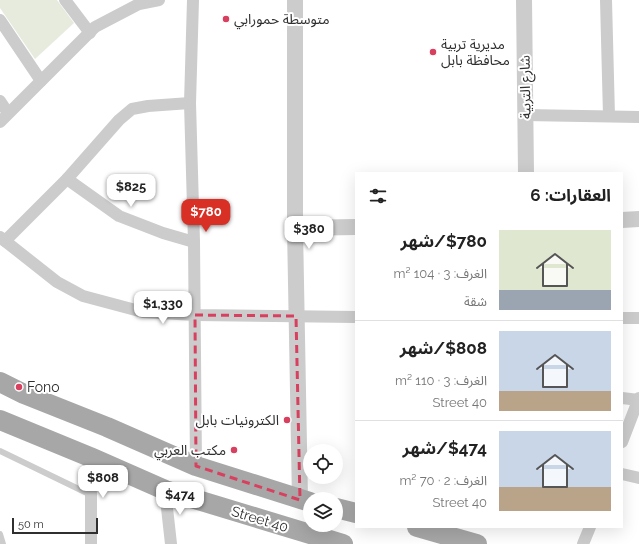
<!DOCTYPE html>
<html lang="ar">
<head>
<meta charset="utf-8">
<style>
  body { margin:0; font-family:Raleway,"Noto Sans Arabic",sans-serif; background:#f6f6f6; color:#222; direction:rtl; height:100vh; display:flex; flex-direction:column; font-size:15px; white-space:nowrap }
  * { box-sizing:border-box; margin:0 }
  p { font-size:13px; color:#767676 }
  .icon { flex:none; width:22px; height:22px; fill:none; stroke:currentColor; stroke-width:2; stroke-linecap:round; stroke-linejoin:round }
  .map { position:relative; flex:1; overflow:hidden; direction:ltr }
  .side { position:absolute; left:355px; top:172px; width:268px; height:356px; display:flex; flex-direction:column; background:#fff; border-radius:0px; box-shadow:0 4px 16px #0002; direction:rtl }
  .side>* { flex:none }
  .tools { position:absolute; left:303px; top:444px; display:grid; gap:8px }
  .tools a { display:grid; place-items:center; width:40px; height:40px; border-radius:50%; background:#fff; box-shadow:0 4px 16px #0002; font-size:20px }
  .scale { position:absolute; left:12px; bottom:10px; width:86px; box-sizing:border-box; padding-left:4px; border:2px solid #2f2f2f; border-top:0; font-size:11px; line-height:14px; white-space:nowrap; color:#2f2f2f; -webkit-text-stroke:3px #fff; paint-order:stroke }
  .price { position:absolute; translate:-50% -34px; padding:0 9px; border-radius:8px; background:#fff; color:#222; font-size:13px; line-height:26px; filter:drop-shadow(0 1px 2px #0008) }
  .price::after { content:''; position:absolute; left:50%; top:24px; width:12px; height:9px; margin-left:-6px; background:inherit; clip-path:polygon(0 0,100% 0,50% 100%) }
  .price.on { background:#d93025; color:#fff }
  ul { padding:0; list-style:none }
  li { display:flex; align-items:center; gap:12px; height:100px; padding:0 12px }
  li+li { border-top:1px solid #e0e0e0 }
  li span { display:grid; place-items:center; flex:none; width:112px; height:80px; border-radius:0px; color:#555 }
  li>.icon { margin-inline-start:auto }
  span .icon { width:48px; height:48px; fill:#fffc; stroke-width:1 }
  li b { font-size:17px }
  h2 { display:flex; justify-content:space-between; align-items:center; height:48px; padding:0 12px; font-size:17px }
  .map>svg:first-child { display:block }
</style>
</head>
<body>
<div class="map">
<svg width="639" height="544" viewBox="0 0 639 544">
  <rect width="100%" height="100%" fill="#fff"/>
  <!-- green -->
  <path fill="#e6ebde" d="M0,0H57L74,23L35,59L0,8Z"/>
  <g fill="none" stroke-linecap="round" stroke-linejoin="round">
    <!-- service -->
    <g stroke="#ccc" stroke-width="6">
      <path d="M0,451L91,495"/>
      <path d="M0,534L3,544"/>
    </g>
    <!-- minor -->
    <g stroke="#ccc" stroke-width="12">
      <path d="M65,0L90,33"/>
      <path d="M193,0L190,103L194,242L196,466"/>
      <path d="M606,0L609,116"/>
      <path d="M0,20L41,81"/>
      <path d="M0,101L8,113"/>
      <path d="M525,115L639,117"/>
      <path d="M0,122L95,27L139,4L159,0"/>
      <path d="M67,179L119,216L163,233L194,242"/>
      <path d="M0,237L57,282L83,296L143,312L195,315L356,317"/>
      <path d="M5,241L67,179L119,120L132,109L148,106L190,103"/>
      <path d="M622,318H639"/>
      <path d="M622,398L639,400"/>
      <path d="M622,442L639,398"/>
      <path d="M88,456L91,495V544"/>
      <path d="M622,474L639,478"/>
      <path d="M165,490L171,544"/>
      <path d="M583,544L590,527"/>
    </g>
    <!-- tertiary -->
    <g stroke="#ccc" stroke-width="16">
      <path d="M295,0V228L300,500"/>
      <path d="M524,0L526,173"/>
      <path d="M622,220L639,219"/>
      <path d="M295,228L356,227"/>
    </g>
    <!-- primary -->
    <g stroke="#a7a7a7" stroke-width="20">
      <path d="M0,382L24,394L107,427L196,466L310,502"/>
      <path d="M0,420L90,457L165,490L343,544"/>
      <path d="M336,508L356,513"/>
      <path d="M417,527L477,544"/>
    </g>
  </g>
  <!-- marked area -->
  <path fill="none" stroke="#d7405f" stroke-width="3" stroke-dasharray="8 5" stroke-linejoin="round" d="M195,315L296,316L300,500L196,466Z"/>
  <!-- markers -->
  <g fill="#d7405f" stroke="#fff" stroke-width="1.5">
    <circle cx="226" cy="19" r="4"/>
    <circle cx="433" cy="52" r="4"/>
    <circle cx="19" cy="387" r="4"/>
    <circle cx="287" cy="420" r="4"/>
    <circle cx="234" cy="450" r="4"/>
  </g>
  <g text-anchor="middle" stroke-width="4" stroke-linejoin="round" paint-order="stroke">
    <!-- poi labels -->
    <g font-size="14" fill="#2f2f2f" stroke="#fff" text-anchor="start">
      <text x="234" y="24">متوسطة حمورابي</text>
      <text x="441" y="49">مديرية تربية<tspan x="441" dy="16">محافظة بابل</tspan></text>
      <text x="27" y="392">Fono</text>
      <text x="279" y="425" text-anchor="end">الكترونيات بابل</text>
      <text x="226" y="455" text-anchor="end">مكتب العربي</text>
    </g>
    <!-- street labels -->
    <g font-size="14" fill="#2f2f2f" stroke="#fff">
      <text transform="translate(525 87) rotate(-91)" y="5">شارع التربية</text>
      <text transform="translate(260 519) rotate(17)" y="5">Street 40</text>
    </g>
  </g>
</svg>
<div class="tools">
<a><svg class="icon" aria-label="locate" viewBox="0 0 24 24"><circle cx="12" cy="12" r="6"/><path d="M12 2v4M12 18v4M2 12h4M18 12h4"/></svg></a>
<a><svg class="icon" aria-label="layers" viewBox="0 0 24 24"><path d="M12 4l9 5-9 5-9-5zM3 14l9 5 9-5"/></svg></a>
</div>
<div class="scale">50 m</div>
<b class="price" style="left:131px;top:208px">$825</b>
<b class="price on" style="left:206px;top:233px">$780</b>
<b class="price" style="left:309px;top:250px">$380</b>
<b class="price" style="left:163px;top:325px">$1,330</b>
<b class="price" style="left:103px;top:499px">$808</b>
<b class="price" style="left:180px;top:516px">$474</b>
<section class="side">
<h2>العقارات: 6<svg class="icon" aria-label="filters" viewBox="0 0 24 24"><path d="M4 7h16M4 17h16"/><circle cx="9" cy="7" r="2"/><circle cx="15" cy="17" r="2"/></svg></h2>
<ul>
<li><span style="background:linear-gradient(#dfe7d0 75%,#9aa5b1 0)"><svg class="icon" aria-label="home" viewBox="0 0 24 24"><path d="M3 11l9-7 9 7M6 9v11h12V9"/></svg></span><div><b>$780/شهر</b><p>الغرف: 3 · 104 m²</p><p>شقة</p></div></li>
<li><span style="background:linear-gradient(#c9d6e8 75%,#b9a48a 0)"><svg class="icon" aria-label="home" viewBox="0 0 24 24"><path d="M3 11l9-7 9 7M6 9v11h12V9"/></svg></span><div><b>$808/شهر</b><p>الغرف: 3 · 110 m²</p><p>Street 40</p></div></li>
<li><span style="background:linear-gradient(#c9d6e8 70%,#b9a48a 0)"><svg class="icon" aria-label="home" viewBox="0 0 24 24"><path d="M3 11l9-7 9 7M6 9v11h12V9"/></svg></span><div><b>$474/شهر</b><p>الغرف: 2 · 70 m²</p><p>Street 40</p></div></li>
</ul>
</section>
</div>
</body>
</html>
